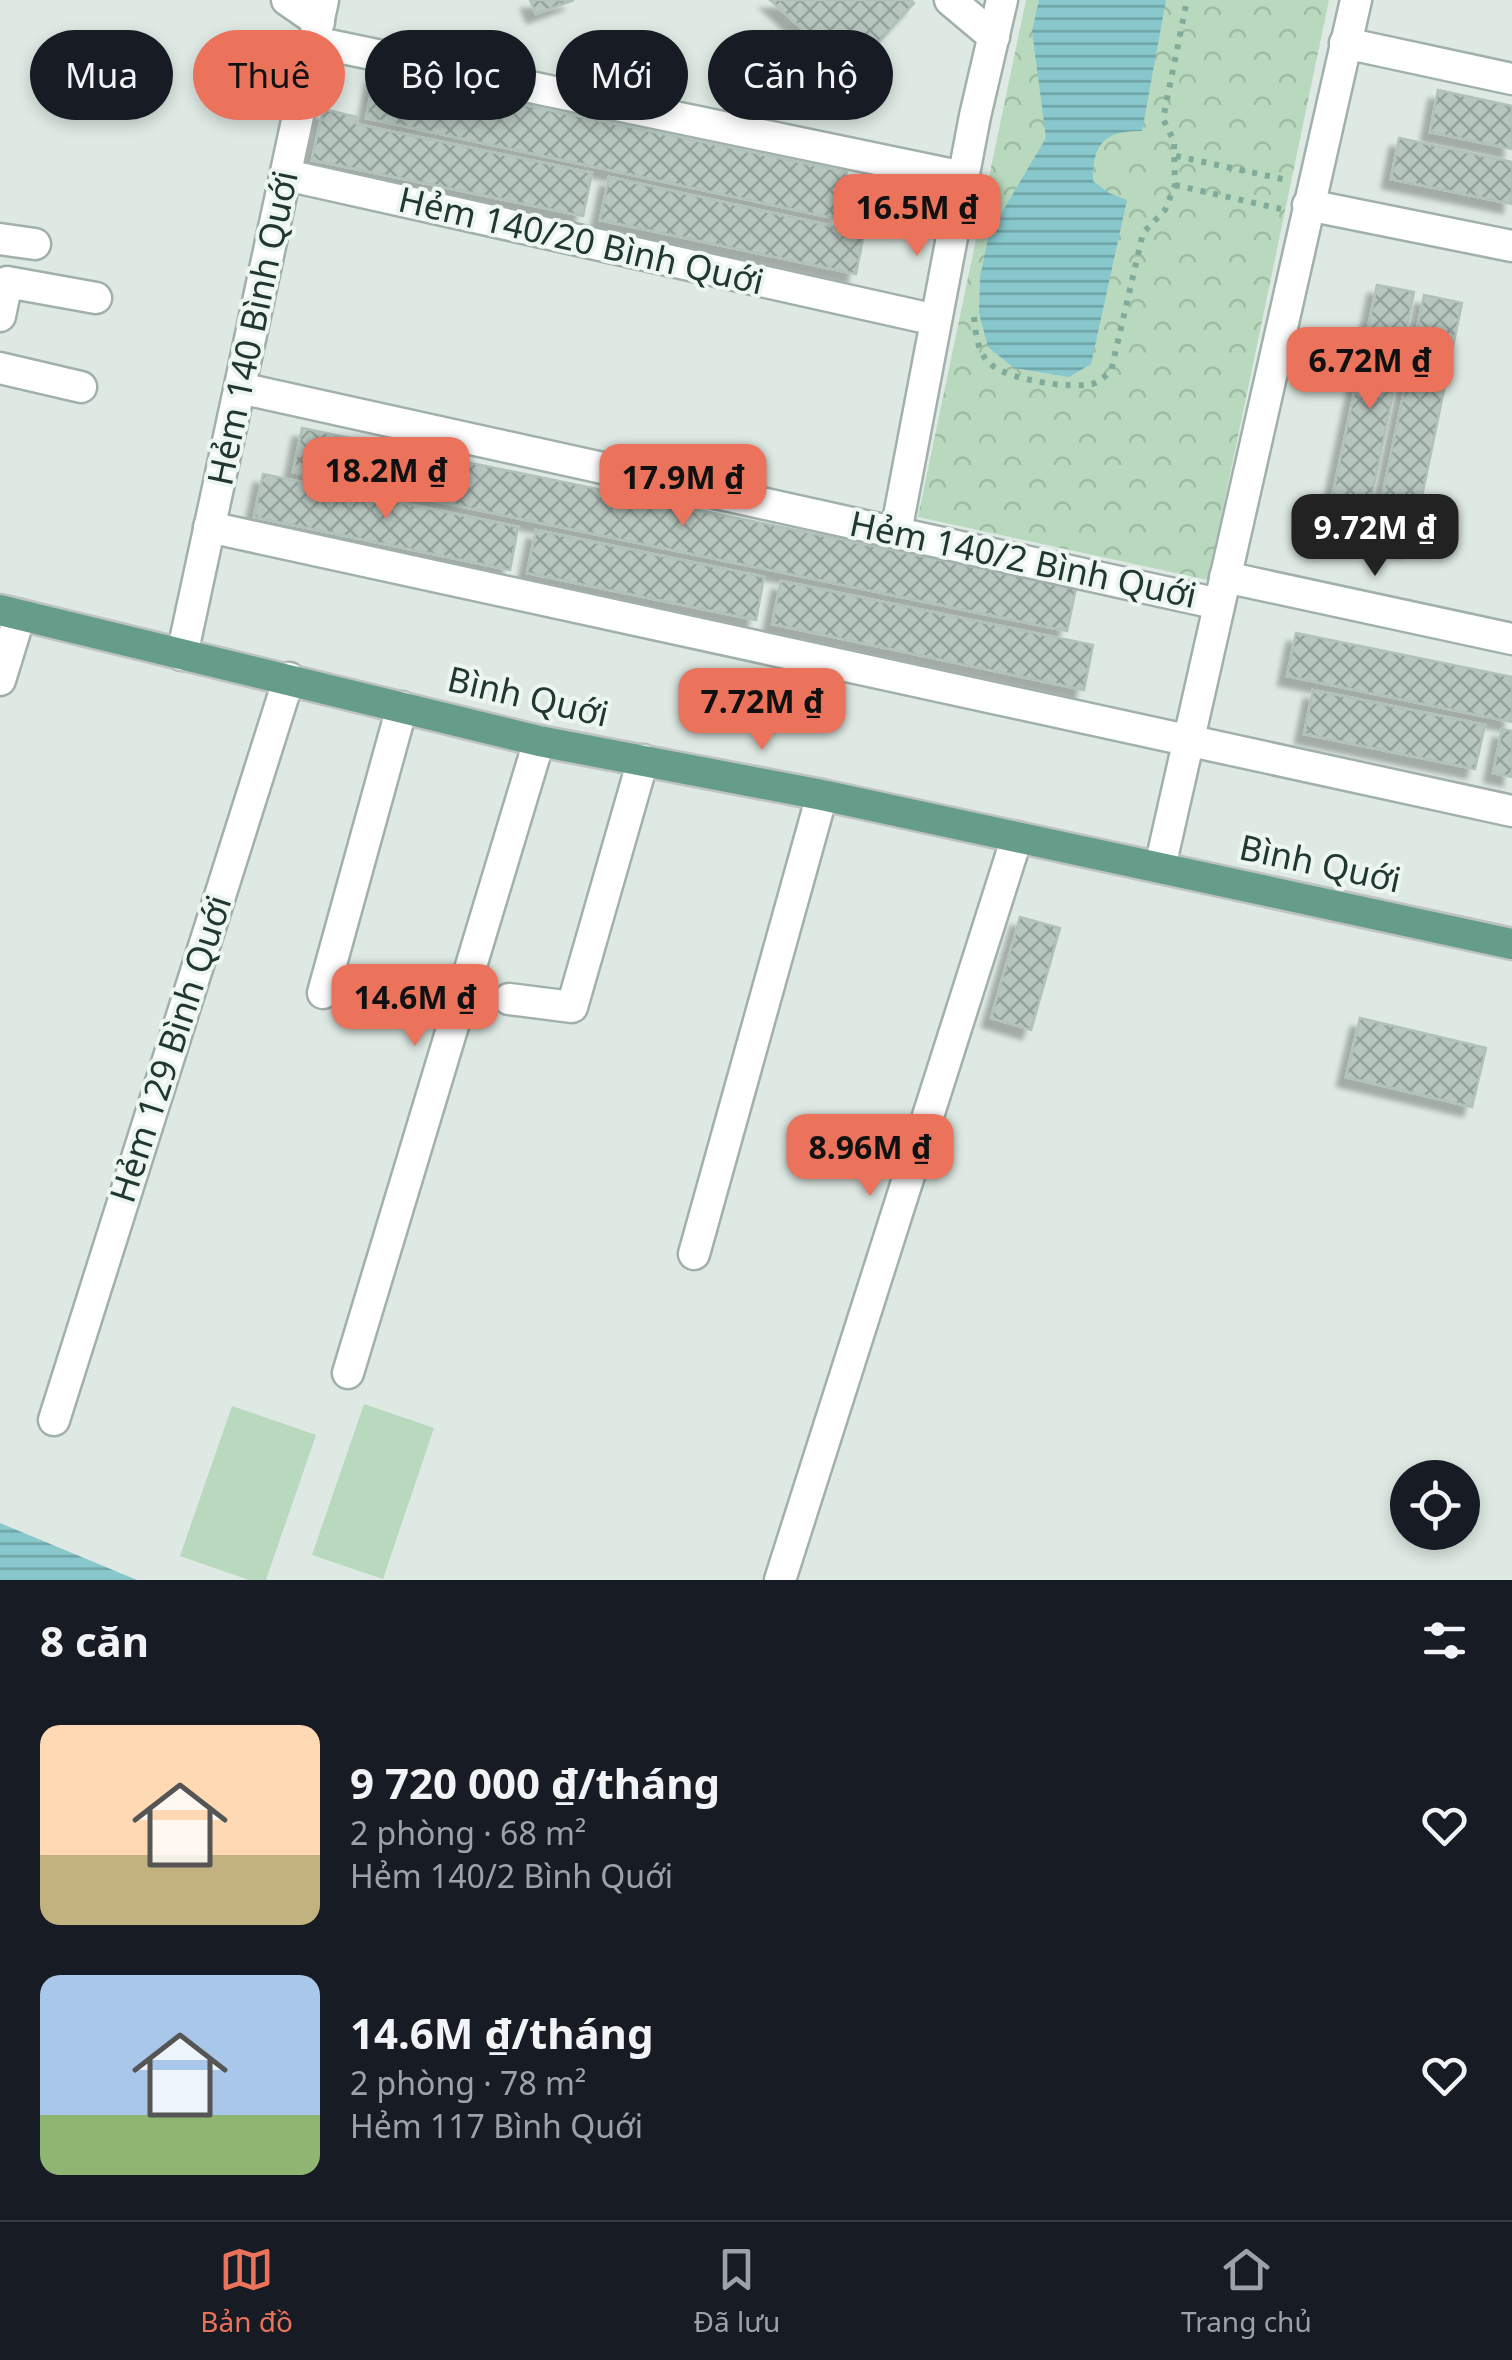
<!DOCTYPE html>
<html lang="vi">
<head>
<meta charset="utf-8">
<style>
  body { margin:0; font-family:"Noto Sans",sans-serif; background:#242831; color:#f1f3f6; height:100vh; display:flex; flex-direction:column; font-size:38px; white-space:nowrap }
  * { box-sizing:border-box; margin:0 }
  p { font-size:32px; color:#9ea1a6 }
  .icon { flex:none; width:55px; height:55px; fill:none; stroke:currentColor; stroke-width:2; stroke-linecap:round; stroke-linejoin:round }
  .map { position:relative; height:1580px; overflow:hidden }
  .side { display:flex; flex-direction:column; background:#171b24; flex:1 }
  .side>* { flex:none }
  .banner { position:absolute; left:30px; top:30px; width:1000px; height:90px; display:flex; gap:20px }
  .tools { position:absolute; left:1390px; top:1460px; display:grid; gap:20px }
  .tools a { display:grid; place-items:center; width:90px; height:90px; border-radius:50%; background:#171b24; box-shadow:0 5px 15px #0003; font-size:50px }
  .price { position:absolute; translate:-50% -85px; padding:0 22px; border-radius:20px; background:#eb725b; color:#111; font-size:32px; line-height:65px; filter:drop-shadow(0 2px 5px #0008) }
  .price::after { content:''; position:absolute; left:50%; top:60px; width:30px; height:22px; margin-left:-15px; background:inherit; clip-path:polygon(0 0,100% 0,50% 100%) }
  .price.active { background:#222; color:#fff }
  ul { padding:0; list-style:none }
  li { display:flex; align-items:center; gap:30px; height:250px; padding:0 40px }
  li span { display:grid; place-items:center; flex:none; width:280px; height:200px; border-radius:20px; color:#555 }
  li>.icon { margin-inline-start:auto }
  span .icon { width:120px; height:120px; fill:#fffc; stroke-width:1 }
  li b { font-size:42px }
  h2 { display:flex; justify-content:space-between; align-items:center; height:120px; padding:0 40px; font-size:42px }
  .chip { padding:0 35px; border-radius:45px; background:#171b24; box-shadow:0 5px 15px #0003; font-size:35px; line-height:90px }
  .chip.active { background:#eb725b; color:#111 }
  .menu { display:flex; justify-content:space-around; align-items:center; height:140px; border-top:2px solid #363941; background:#171b24; font-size:28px; color:#9ea1a6 }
  .menu a { display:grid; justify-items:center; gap:5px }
  .menu .active { color:#eb725b }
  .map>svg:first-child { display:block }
</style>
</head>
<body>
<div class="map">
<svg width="1512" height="1580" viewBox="0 0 1512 1580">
  <defs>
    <pattern id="park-crowns" width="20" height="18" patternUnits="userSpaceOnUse" patternTransform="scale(2.5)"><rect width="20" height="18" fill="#b8d9be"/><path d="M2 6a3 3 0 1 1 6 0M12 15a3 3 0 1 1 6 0" fill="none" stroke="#9ebba4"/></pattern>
    <pattern id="water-rules" width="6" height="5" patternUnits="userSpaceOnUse" patternTransform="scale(2.5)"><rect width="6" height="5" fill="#88c7cc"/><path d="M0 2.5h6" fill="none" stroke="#6fa3a6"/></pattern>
    <pattern id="building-cross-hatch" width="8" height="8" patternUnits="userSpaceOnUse" patternTransform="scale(2.5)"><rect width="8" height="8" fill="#b7c6bf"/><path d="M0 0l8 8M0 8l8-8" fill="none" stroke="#94a29c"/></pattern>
    <filter id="shadow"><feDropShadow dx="-9" dy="9" stdDeviation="2.5" flood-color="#0004"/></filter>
  </defs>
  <rect width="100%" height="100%" fill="#dee9e3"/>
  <!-- park -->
  <path fill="url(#park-crowns)" d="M1026,0H1329L1208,580L918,517Z"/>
  <!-- pitch -->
  <g fill="#b8d9be">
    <path d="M364,1404L434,1428L383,1579L312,1555Z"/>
    <path d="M232,1406L316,1435L266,1580H249L180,1556Z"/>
  </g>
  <!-- water -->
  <g fill="url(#water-rules)">
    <path d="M1039,0H1166L1142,131C1105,130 1092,144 1093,181L1109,193L1127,200L1091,364L1069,377L1014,368L988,347L979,313L980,277L989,234L1046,138L1032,31Z"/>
    <path d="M0,1523L137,1580H0Z"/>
  </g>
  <!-- building -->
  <g fill="url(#building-cross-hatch)" stroke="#b1c2ba" stroke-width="2.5" filter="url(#shadow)">
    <path d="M530,0H574L536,14Z"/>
    <path d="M770,0H911L914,3L851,73Z"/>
    <path d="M375,74L847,172L838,219L366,118Z"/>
    <path d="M1438,90L1512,106V149L1430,132Z"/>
    <path d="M323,109L357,117L356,124L592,173L583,216L312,160Z"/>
    <path d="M1399,138L1512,162V204L1391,179Z"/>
    <path d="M609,177L864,233L856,274L600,220Z"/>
    <path d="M1377,285L1414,292L1363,539L1325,531Z"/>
    <path d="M1424,295L1462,303L1411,549L1373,541Z"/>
    <path d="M302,428L1076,588L1067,631L293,472Z"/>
    <path d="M263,474L518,527L510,570L254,517Z"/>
    <path d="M536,530L764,577L756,620L527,573Z"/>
    <path d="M781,581L1093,645L1084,690L772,624Z"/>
    <path d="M1296,633L1512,677V722L1287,676Z"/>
    <path d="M1313,690L1485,725L1475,769L1304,734Z"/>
    <path d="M1502,729L1512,731V777L1493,773Z"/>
    <path d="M1020,917L1060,928L1031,1030L991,1018Z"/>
    <path d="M1360,1018L1486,1048L1472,1107L1346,1077Z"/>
  </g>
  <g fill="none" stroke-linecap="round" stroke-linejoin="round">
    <!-- minor casing -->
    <g stroke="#a1b0aa" stroke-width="35">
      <g id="minor">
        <path d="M287,0L319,22"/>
        <path d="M950,0L994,37"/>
        <path d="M314,42L963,177"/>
        <path d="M1345,43L1512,79"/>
        <path d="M286,175L936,320"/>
        <path d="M1308,205L1512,246"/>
        <path d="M0,239L35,244"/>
        <path d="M0,316L7,282L96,298"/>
        <path d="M0,368L81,387"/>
        <path d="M240,388L1219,604"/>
        <path d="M209,527L1512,811"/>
        <path d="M896,532L975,116L1002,0"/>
        <path d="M1225,577L1512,639"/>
        <path d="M182,655L323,0"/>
        <path d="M0,680L20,615"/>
        <path d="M1160,867L1356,0"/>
        <path d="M323,993L402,707"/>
        <path d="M509,999L572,1007L643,760"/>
        <path d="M694,1254L822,795"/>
        <path d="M348,1373L539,741"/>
        <path d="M54,1420L289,678"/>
        <path d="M780,1580L1017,837"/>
      </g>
    </g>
    <!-- major casing -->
    <g stroke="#bcc3c1" stroke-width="35">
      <path id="major" d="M0,610L539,741L822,795L1512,944"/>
    </g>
    <!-- path -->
    <g stroke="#80ab9a" stroke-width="6" stroke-dasharray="5 8" stroke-linecap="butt">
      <path d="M1176,156L1287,180"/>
      <path d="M1175,185L1281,209"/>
      <path d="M974,317C976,335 977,354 993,366C1012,380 1069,389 1092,384C1100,382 1105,376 1111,371L1143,233L1165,210L1175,185L1174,141L1163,119L1187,0"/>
    </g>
    <!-- minor -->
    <use href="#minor" stroke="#fff" stroke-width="30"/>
    <!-- major -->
    <use href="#major" stroke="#659c8a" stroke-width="30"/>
  </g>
  <g text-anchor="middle" stroke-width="8" stroke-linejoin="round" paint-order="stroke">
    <!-- street labels -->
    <g font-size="35" fill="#203830" stroke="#eef6f1">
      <text transform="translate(581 241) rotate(13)" y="12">Hẻm 140/20 Bình Quới</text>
      <text transform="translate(253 328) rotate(-78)" y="12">Hẻm 140 Bình Quới</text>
      <text transform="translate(1023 560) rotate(12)" y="12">Hẻm 140/2 Bình Quới</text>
      <text transform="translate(528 697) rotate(13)" y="12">Bình Quới</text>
      <text transform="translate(1320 864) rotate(12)" y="12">Bình Quới</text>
      <text transform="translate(171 1049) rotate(-72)" y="12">Hẻm 129 Bình Quới</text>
    </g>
  </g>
</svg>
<div class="tools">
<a><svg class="icon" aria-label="locate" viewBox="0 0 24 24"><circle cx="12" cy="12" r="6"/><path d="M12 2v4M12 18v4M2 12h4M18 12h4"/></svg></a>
</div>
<b class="price" style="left:917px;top:259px">16.5M ₫</b>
<b class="price" style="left:1370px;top:412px">6.72M ₫</b>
<b class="price" style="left:386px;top:522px">18.2M ₫</b>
<b class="price" style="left:683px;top:529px">17.9M ₫</b>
<b class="price active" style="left:1375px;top:579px">9.72M ₫</b>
<b class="price" style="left:762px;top:753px">7.72M ₫</b>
<b class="price" style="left:415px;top:1049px">14.6M ₫</b>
<b class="price" style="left:870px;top:1199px">8.96M ₫</b>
<div class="banner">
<a class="chip">Mua</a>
<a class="chip active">Thuê</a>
<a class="chip">Bộ lọc</a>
<a class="chip">Mới</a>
<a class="chip">Căn hộ</a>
</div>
</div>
<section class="side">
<h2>8 căn<svg class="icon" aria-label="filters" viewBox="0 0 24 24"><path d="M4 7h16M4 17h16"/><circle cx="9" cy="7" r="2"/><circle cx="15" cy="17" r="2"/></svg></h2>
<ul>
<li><span style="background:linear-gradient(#ffd9b3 65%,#c2b280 0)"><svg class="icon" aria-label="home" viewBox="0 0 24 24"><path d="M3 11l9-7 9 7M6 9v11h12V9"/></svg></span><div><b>9 720 000 ₫/tháng</b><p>2 phòng · 68 m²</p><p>Hẻm 140/2 Bình Quới</p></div><svg class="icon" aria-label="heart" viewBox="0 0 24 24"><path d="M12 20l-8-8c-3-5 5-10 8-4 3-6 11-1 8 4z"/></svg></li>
<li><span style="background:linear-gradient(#a9c7e8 70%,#8fb573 0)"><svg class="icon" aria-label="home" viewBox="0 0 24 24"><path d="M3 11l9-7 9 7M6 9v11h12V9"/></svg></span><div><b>14.6M ₫/tháng</b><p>2 phòng · 78 m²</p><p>Hẻm 117 Bình Quới</p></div><svg class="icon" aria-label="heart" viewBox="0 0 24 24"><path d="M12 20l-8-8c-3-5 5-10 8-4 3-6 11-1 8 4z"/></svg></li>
</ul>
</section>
<nav class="menu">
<a class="active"><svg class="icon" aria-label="map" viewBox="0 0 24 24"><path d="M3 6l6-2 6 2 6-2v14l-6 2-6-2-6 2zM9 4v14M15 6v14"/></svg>Bản đồ</a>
<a><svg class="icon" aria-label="saved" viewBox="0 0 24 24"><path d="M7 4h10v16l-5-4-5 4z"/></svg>Đã lưu</a>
<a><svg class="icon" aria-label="home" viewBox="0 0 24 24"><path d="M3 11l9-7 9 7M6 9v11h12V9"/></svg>Trang chủ</a>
</nav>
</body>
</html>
